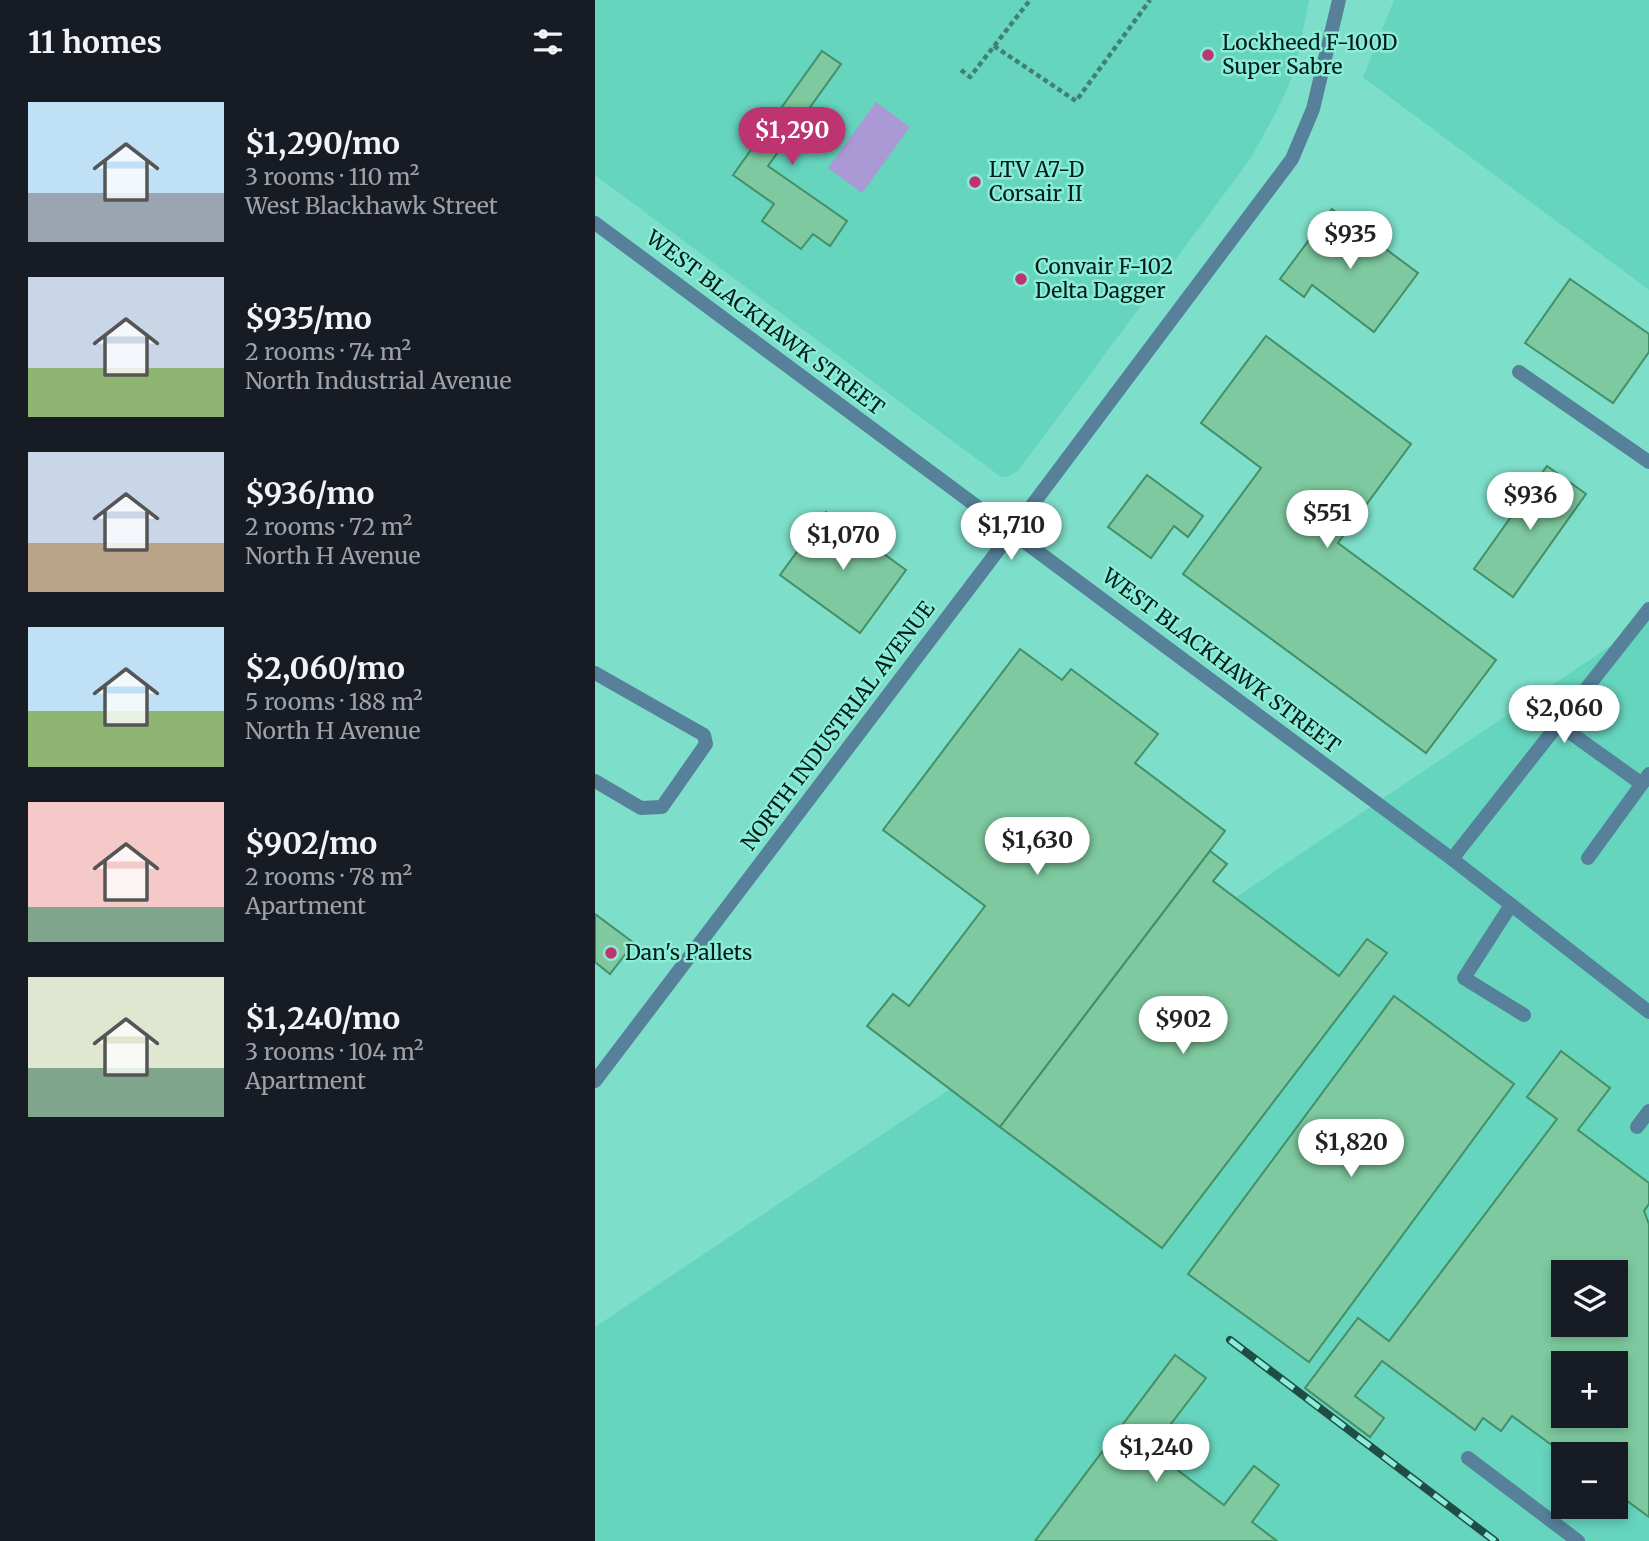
<!DOCTYPE html>
<html lang="en">
<head>
<meta charset="utf-8">
<style>
  body { margin:0; font-family:Merriweather,serif; background:#242831; color:#f1f3f6; height:100vh; display:flex; flex-direction:column; font-size:26px; white-space:nowrap }
  * { box-sizing:border-box; margin:0 }
  p { font-size:23px; color:#9ea1a6 }
  .icon { flex:none; width:38px; height:38px; fill:none; stroke:currentColor; stroke-width:2; stroke-linecap:round; stroke-linejoin:round }
  .map { position:relative; flex:1; overflow:hidden }
  .sheet { display:flex; flex-direction:column; background:#171b24; width:595px }
  .sheet>* { flex:none }
  .tools { position:absolute; left:956px; top:1260px; display:grid; gap:14px }
  .tools a { display:grid; place-items:center; width:77px; height:77px; border-radius:0px; background:#171b24; box-shadow:0 4px 10px #0003; font-size:35px }
  .price { position:absolute; translate:-50% -60px; padding:0 16px; border-radius:24px; background:#fff; color:#222; font-size:23px; line-height:46px; filter:drop-shadow(0 2px 4px #0008) }
  .price::after { content:''; position:absolute; left:50%; top:42px; width:21px; height:16px; margin-left:-10px; background:inherit; clip-path:polygon(0 0,100% 0,50% 100%) }
  .price.on { background:#bd3470; color:#fff }
  ul { padding:0; list-style:none }
  li { display:flex; align-items:center; gap:21px; height:175px; padding:0 28px }
  li span { display:grid; place-items:center; flex:none; width:196px; height:140px; border-radius:0px; color:#555 }
  li>.icon { margin-inline-start:auto }
  span .icon { width:84px; height:84px; fill:#fffc; stroke-width:1 }
  li b { font-size:30px }
  h2 { display:flex; justify-content:space-between; align-items:center; height:84px; padding:0 28px; font-size:30px }
  main { display:flex; flex:1; min-height:0 }
  .map>svg:first-child { display:block }
</style>
</head>
<body>
<main>
<section class="sheet">
<h2>11 homes<svg class="icon" aria-label="filters" viewBox="0 0 24 24"><path d="M4 7h16M4 17h16"/><circle cx="9" cy="7" r="2"/><circle cx="15" cy="17" r="2"/></svg></h2>
<ul>
<li><span style="background:linear-gradient(#bfe0f5 65%,#9aa5b1 0)"><svg class="icon" aria-label="home" viewBox="0 0 24 24"><path d="M3 11l9-7 9 7M6 9v11h12V9"/></svg></span><div><b>$1,290/mo</b><p>3 rooms · 110 m²</p><p>West Blackhawk Street</p></div></li>
<li><span style="background:linear-gradient(#c9d6e8 65%,#8fb573 0)"><svg class="icon" aria-label="home" viewBox="0 0 24 24"><path d="M3 11l9-7 9 7M6 9v11h12V9"/></svg></span><div><b>$935/mo</b><p>2 rooms · 74 m²</p><p>North Industrial Avenue</p></div></li>
<li><span style="background:linear-gradient(#c9d6e8 65%,#b9a48a 0)"><svg class="icon" aria-label="home" viewBox="0 0 24 24"><path d="M3 11l9-7 9 7M6 9v11h12V9"/></svg></span><div><b>$936/mo</b><p>2 rooms · 72 m²</p><p>North H Avenue</p></div></li>
<li><span style="background:linear-gradient(#bfe0f5 60%,#8fb573 0)"><svg class="icon" aria-label="home" viewBox="0 0 24 24"><path d="M3 11l9-7 9 7M6 9v11h12V9"/></svg></span><div><b>$2,060/mo</b><p>5 rooms · 188 m²</p><p>North H Avenue</p></div></li>
<li><span style="background:linear-gradient(#f6c9c9 75%,#7fa58c 0)"><svg class="icon" aria-label="home" viewBox="0 0 24 24"><path d="M3 11l9-7 9 7M6 9v11h12V9"/></svg></span><div><b>$902/mo</b><p>2 rooms · 78 m²</p><p>Apartment</p></div></li>
<li><span style="background:linear-gradient(#dfe7d0 65%,#7fa58c 0)"><svg class="icon" aria-label="home" viewBox="0 0 24 24"><path d="M3 11l9-7 9 7M6 9v11h12V9"/></svg></span><div><b>$1,240/mo</b><p>3 rooms · 104 m²</p><p>Apartment</p></div></li>
</ul>
</section>
<div class="map">
<svg width="1054" height="1541" viewBox="0 0 1054 1541">
  <rect width="100%" height="100%" fill="#7ddfca"/>
  <!-- built -->
  <g fill="#66d5be" fill-rule="evenodd">
    <path d="M0,0H714L704,51L695,83L679,116L656,158L423,471L414,476L406,477L0,175Z"/>
    <path d="M799,0H1054V290L768,77Z"/>
    <path d="M1054,620V1541H0V1327ZM968,1272H1020V1325H968ZM968,1363H1020V1416H968ZM968,1454H1020V1507H968Z"/>
  </g>
  <!-- green -->
  <path fill="#ab99d6" d="M281,102L315,127L267,193L233,168Z"/>
  <!-- building -->
  <g fill="#7ec99f" stroke="#438f67" stroke-width="2" fill-rule="evenodd">
    <path d="M227,51L246,64L173,166L252,221L235,246L218,234L206,249L167,221L179,204L138,175Z"/>
    <path d="M737,209L823,273L779,332L717,285L709,297L685,279Z"/>
    <path d="M975,279L1054,334V352L1018,403L930,343Z"/>
    <path d="M671,336L816,444L743,543L901,660L831,753L588,574L666,468L606,423Z"/>
    <path d="M952,466L991,494L918,597L879,569Z"/>
    <path d="M552,475L608,516L593,537L579,526L556,558L513,527Z"/>
    <path d="M231,512L311,570L265,633L185,575Z"/>
    <path d="M425,649L467,680L476,669L563,734L540,763L630,831L405,1127L272,1026L298,994L314,1006L390,906L288,830Z"/>
    <path d="M615,851L632,864L618,881L744,976L772,939L792,953L567,1248L405,1127Z"/>
    <path d="M0,914L39,943L15,974L0,962Z"/>
    <path d="M799,996L919,1084L714,1362L593,1274Z"/>
    <path d="M966,1051L1015,1088L983,1130L1054,1183V1204L1049,1211L1054,1224V1517L1020,1492V1454H969L917,1416L906,1431L888,1418L880,1430L787,1361L760,1396L789,1418L775,1437L710,1388L763,1318L794,1341L962,1119L932,1097ZM968,1272H1020V1325H968ZM968,1363H1020V1416H968Z"/>
    <path d="M580,1355L611,1378L556,1450L629,1505L659,1466L684,1485L657,1522L682,1541H440Z"/>
  </g>
  <g fill="none" stroke-linecap="round" stroke-linejoin="round">
    <!-- path -->
    <g stroke="#418174" stroke-width="4.5" stroke-dasharray="5 3.5" stroke-linecap="butt">
      <path d="M399,46L481,101L555,0"/>
      <path d="M366,70L375,77L435,0"/>
    </g>
    <!-- service -->
    <g stroke="#57809b" stroke-width="14">
      <path d="M924,372L1054,462"/>
      <path d="M0,673L109,735L111,744L67,807L46,808L0,781"/>
      <path d="M963,724L1047,784"/>
      <path d="M993,858L1054,774"/>
      <path d="M916,905L869,978L929,1015"/>
      <path d="M1042,1127L1054,1111"/>
      <path d="M873,1458L983,1541"/>
    </g>
    <!-- minor -->
    <g stroke="#57809b" stroke-width="14">
      <path d="M0,223L857,859L1054,1012"/>
      <path d="M857,859L1054,609"/>
      <path d="M0,1081L417,532L697,159L718,109L744,0"/>
    </g>
    <!-- rail casing -->
    <g stroke="#1f4d43" stroke-width="8">
      <path id="rail" d="M635,1340L900,1541"/>
    </g>
    <!-- rail -->
    <use href="#rail" stroke="#8becd7" stroke-width="5" stroke-dasharray="16" stroke-linecap="butt"/>
  </g>
  <!-- markers -->
  <g fill="#bd3470" stroke="#8becd7" stroke-width="2.5">
    <circle cx="613" cy="55" r="7"/>
    <circle cx="380" cy="182" r="7"/>
    <circle cx="426" cy="279" r="7"/>
    <circle cx="16" cy="953" r="7"/>
  </g>
  <g text-anchor="middle" stroke-width="5" stroke-linejoin="round" paint-order="stroke">
    <!-- poi labels -->
    <g font-size="21" fill="#001d17" stroke="#8becd7" text-anchor="start">
      <text x="627" y="50">Lockheed F-100D<tspan x="627" dy="24">Super Sabre</tspan></text>
      <text x="394" y="177">LTV A7-D<tspan x="394" dy="24">Corsair II</tspan></text>
      <text x="440" y="274">Convair F-102<tspan x="440" dy="24">Delta Dagger</tspan></text>
      <text x="30" y="960">Dan's Pallets</text>
    </g>
    <!-- street labels -->
    <g font-size="21" fill="#001d17" stroke="#8becd7">
      <text transform="translate(170 323) rotate(37)" y="7">WEST BLACKHAWK STREET</text>
      <text transform="translate(626 661) rotate(37)" y="7">WEST BLACKHAWK STREET</text>
      <text transform="translate(243 726) rotate(-53)" y="7">NORTH INDUSTRIAL AVENUE</text>
    </g>
  </g>
</svg>
<div class="tools">
<a><svg class="icon" aria-label="layers" viewBox="0 0 24 24"><path d="M12 4l9 5-9 5-9-5zM3 14l9 5 9-5"/></svg></a>
<a>+</a>
<a>−</a>
</div>
<b class="price on" style="left:197px;top:167px">$1,290</b>
<b class="price" style="left:755px;top:271px">$935</b>
<b class="price" style="left:935px;top:532px">$936</b>
<b class="price" style="left:732px;top:550px">$551</b>
<b class="price" style="left:416px;top:562px">$1,710</b>
<b class="price" style="left:248px;top:572px">$1,070</b>
<b class="price" style="left:969px;top:745px">$2,060</b>
<b class="price" style="left:442px;top:877px">$1,630</b>
<b class="price" style="left:588px;top:1056px">$902</b>
<b class="price" style="left:756px;top:1179px">$1,820</b>
<b class="price" style="left:561px;top:1484px">$1,240</b>
</div>
</main>
</body>
</html>
